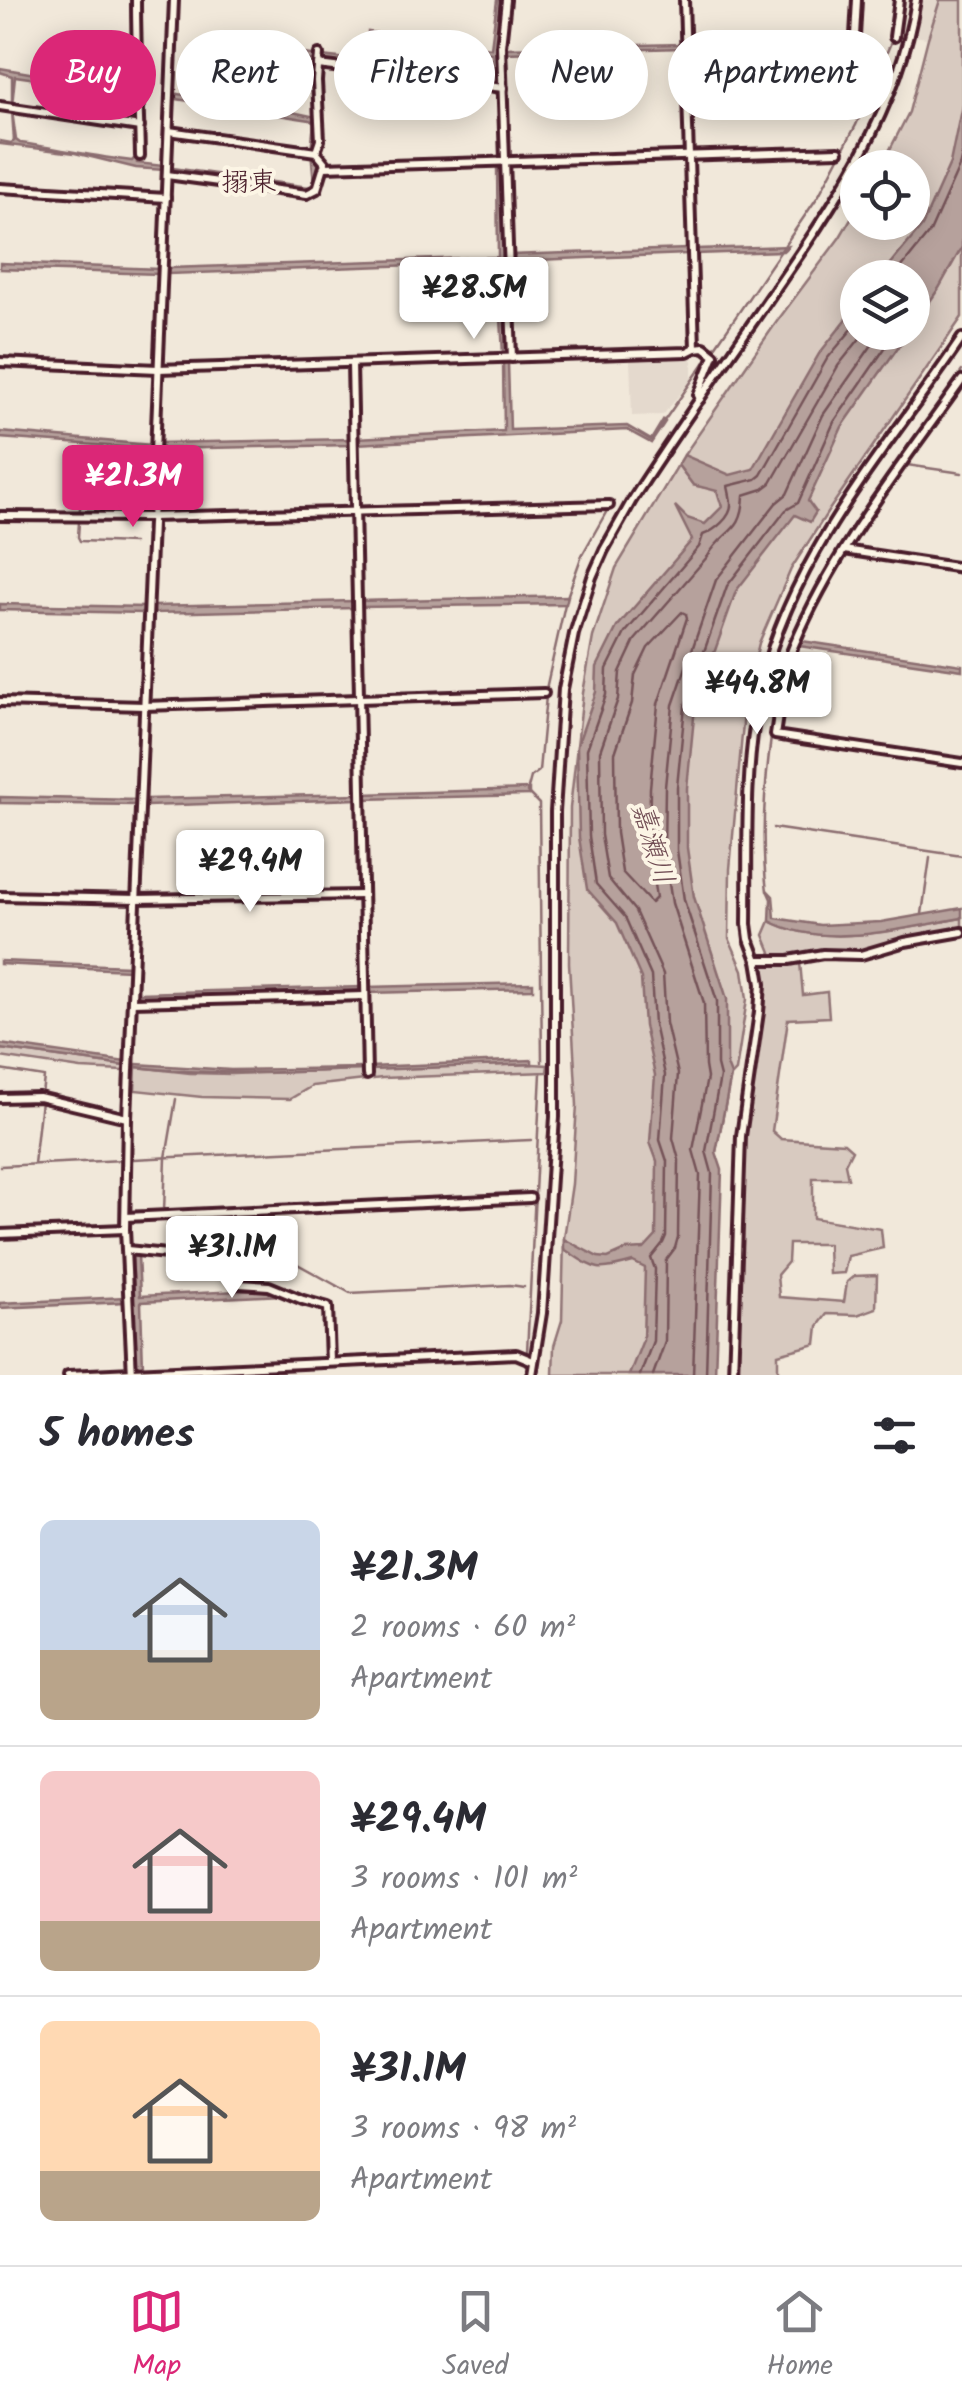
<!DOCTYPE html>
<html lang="en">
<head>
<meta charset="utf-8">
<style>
  body { margin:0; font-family:Kalam,"Klee One",sans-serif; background:#f7f7f7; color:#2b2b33; height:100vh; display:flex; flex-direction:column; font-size:38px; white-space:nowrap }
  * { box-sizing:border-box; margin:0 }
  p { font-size:32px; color:#7c7c81 }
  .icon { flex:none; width:55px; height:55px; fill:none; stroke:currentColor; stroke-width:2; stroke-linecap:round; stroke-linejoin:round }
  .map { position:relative; height:1375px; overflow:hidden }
  .sheet { display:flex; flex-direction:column; background:#fff; flex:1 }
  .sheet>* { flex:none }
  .top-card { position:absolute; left:30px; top:30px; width:902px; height:90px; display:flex; gap:20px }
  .buttons { position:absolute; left:840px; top:150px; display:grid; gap:20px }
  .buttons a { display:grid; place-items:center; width:90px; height:90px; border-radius:50%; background:#fff; box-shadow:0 5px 25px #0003; font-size:50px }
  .price { position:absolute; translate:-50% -85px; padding:0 22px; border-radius:10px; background:#fff; color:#222; font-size:32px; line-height:65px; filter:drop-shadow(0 2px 5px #0008) }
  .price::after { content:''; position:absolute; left:50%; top:60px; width:30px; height:22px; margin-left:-15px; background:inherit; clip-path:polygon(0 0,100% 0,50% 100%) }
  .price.selected { background:#db2777; color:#fff }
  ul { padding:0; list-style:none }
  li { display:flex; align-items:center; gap:30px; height:250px; padding:0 40px }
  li+li { border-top:2px solid #e1e1e2 }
  li span { display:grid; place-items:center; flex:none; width:280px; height:200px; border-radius:15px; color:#555 }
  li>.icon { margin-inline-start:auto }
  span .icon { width:120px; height:120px; fill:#fffc; stroke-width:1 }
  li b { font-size:42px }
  h2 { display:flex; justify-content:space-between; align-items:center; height:120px; padding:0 40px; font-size:42px }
  .chip { padding:0 35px; border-radius:45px; background:#fff; box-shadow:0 5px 25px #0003; font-size:35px; line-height:90px }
  .chip.selected { background:#db2777; color:#fff }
  .menu { display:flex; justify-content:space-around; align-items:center; height:140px; border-top:2px solid #e1e1e2; background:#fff; font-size:28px; color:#7c7c81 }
  .menu a { display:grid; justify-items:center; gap:5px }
  .menu .selected { color:#db2777 }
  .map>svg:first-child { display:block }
</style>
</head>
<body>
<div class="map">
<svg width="962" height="1375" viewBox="0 0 962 1375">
  <rect width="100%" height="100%" fill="#f1e8da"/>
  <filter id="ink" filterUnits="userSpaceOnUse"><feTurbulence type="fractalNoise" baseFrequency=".01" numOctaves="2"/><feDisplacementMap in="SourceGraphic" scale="20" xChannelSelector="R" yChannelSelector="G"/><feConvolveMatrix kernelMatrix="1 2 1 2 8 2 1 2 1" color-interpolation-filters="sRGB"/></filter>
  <g filter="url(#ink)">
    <!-- built -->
    <g fill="#e4d9cd">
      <path d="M908,0H962L928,38L905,35Z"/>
      <path d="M692,356V379L663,415L632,416L630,359Z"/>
    </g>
    <!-- green -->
    <g fill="#d8cac0" stroke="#917476" stroke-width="2.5">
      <path d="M940,0H962V139L922,235L888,277L858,278L857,315L753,480C729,480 702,472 684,455L778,320L840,237L857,208L858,222H912V168L881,167L909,112L928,38Z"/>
      <path d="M962,233V317L829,510L791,569L759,643L745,701L730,869L729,938L743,970L747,999L736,1071L731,1076L716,1152L650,691L798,497L898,333L912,332L913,313Z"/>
      <path d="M678,465L693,485L717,490L731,506L700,541L661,979V1375H553L554,1346L562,1320L564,1238L572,1184L577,1105L569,963L570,808L583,693L593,637L616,568Z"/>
      <path d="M962,918V929L901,939L860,952L857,957L826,958L800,962L803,995L827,992L829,1017L788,1019L772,1131L781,1139L844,1143L852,1150L845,1164L848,1178H813V1218L881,1229L883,1248L848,1256L844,1273L829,1274L828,1244H789L788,1262L777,1275L779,1297L844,1302L847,1282L854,1276L877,1275L876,1308L857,1315L827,1314L818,1326L816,1344L778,1354V1375H737L744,1141L765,1008L766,985L763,964L771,952L764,935L770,921C824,950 905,928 962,918Z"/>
      <path d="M0,1049L125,1066L123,1071L81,1069L0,1057Z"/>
      <path d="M532,1064L548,1065L547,1072L382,1078L312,1086L290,1099L202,1097L135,1090L136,1067L190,1073L232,1074Z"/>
    </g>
    <!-- water -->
    <g fill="#b6a19c" stroke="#8b6d6f" stroke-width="2.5">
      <path d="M497,0H503L497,50L498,85L494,86L492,53L373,38L371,67L290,58L292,112L316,117L318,146L321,163L314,188L312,186L314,183L311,150L314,123L310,120L176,99L177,94L286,110L285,52L366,61L368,32L491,48Z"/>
      <path d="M855,41V45L689,47V44Z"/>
      <path d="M682,44V48L505,53V48Z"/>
      <path d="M0,68L134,91L136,94V122L134,93L15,76L12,106V76L0,72Z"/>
      <path d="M962,105V247L939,288L913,326L912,278L880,277L922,226L950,163Z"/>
      <path d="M12,111L16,140L20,143C58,148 94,157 132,161L135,158L137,130V163L164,166V170L136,168L75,153L0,144V141L11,143L14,141Z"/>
      <path d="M497,165H501L508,355H503L498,262L168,274L169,268L498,257Z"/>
      <path d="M173,168L308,187L309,190L305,192L172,172Z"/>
      <path d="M788,246L783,251L696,254L694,252L696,249Z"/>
      <path d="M687,249L690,252L687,254L511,261L510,255Z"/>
      <path d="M0,263L159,269V274L0,269Z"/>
      <path d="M857,306L858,332L908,333L842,427L808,501L816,512L810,522L795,515L736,591L695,707L687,788V848L694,897L727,999V1065L731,1075L716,1152L722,1170L715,1375H629L643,1340L645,1268L633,1262C595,1273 596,1270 564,1249V1239L598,1257L608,1258L626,1250L644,1249L656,1236L657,1161L650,1142L655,1075L644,1026L641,978L617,923L587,889L579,837L577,746L596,692L597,667L617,627L692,540L675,506L687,518L705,524L722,507L717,491L693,485L678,465L684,455L730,475L753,469L819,354Z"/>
      <path d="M503,363H508L510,430L627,426L651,440L663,420L665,422L651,443L627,430L356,444V438L504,431Z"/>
      <path d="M0,432L151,445V449L0,438Z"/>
      <path d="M350,439V445L161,449V443Z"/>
      <path d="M568,596L566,604L359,607V601Z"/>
      <path d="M353,601V608L154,613V606Z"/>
      <path d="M0,604L144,607V613L0,610Z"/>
      <path d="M802,641L962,665V670L799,646Z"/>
      <path d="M529,789V795L363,799V794Z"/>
      <path d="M358,794V799L147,806V799Z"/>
      <path d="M0,797L137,800L136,805L0,803Z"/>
      <path d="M767,890L773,896L775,918L820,925L881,922L962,908V918C905,928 823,950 770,921L771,899Z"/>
      <path d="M0,961L129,966V970L0,964Z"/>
      <path d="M533,983V989L368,993L367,987Z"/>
      <path d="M361,987V993L139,999V993Z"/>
      <path d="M0,1044L126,1062L125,1066L0,1049Z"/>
      <path d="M532,1060V1064L370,1070V1067Z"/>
      <path d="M136,1064L231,1070L364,1068V1070C287,1072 213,1076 136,1067Z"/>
      <path d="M132,1254L138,1255L140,1296L259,1290L283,1295L141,1302L143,1368H137L134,1304L131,1302V1296L134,1294Z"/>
      <path d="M125,1297V1302L0,1308V1303Z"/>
    </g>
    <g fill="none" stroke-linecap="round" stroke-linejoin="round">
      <!-- shore -->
      <g stroke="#755358" stroke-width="2.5">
        <path d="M893,278L930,232L959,167L962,154"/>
        <path d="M682,612L686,614L687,618L658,704L650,788L649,850L656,898L651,903L622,872L616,833L615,753L632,703L635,675L648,648Z"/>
        <path d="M640,1375L653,1341L655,1269L651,1258L663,1243L666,1236L667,1161L660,1140L665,1075L654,1024L651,976L625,917L596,884L589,836L587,749L606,695L607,669L625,633L699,547L703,535C714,531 732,517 731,504C731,498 729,492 728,486L756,479L761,475L827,359L858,322"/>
        <path d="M653,1375L665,1342L666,1260L675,1248L678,1237L679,1160L673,1138L678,1074L666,1023L663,974L635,911L608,878L601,835L600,751L618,699L620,672L635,640L708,556C724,528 743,534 744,495L763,489L771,483L838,366L865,332"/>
        <path d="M693,1375L700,1175L693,1150L707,1078L705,1066L704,1003L672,903L664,851L665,787L673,705L716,580L776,503L787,494L823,415L881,332"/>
        <path d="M706,1375L712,1173L706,1151L720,1077L717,1065V1001L684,900L677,850V787L685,706L727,586L786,510L798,503L834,422L896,332"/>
      </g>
      <!-- stream -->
      <g stroke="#8b6d6f" stroke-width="2.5">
        <path d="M860,1L858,43L860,45L886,54"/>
        <path d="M172,128L177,0"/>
        <path d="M170,173L172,135"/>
        <path d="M713,350L819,195L856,125L892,40"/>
        <path d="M162,366L170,180"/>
        <path d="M664,421L709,356"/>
        <path d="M907,465L962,473"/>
        <path d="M79,513L83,494L148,491V449"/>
        <path d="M156,515L162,373"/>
        <path d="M79,522L78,537L80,541L133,543"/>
        <path d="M827,573L841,545L962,371"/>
        <path d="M567,597L582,555L608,509"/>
        <path d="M791,644L798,629"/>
        <path d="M546,689L565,604"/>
        <path d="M148,704L156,521"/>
        <path d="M773,828L962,856"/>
        <path d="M767,891C759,831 766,765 776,705"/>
        <path d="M140,896L148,710"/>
        <path d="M922,914L930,858"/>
        <path d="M136,1000L140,903"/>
        <path d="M542,1062L539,804L527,792L531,777L539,771L546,696"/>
        <path d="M134,1068L136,1007"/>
        <path d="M0,1070L44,1077L42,1095"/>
        <path d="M131,1153L132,1119"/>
        <path d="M133,1159L531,1140"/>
        <path d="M34,1164L41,1101"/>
        <path d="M0,1166L123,1160"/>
        <path d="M129,1213L131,1160"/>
        <path d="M133,1214V1211H164L166,1158L176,1099"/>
        <path d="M260,1282L263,1245L350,1293L510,1285L524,1287"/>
        <path d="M527,1352L541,1073"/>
      </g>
      <!-- minor casing -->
      <g stroke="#4a1f2b" stroke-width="14">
        <g id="minor">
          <path d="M136,0C136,53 139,104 140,156"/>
          <path d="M506,0L501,46L512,358"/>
          <path d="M684,0L695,348"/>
          <path d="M855,36L857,0"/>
          <path d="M894,37L899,0"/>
          <path d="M318,65L503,88"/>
          <path d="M0,106L140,127"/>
          <path d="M316,152L320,140L317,81L319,54"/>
          <path d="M324,167L839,151"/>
          <path d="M167,175L307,194L317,189L325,163L316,152L169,131"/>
          <path d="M0,188L166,198"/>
          <path d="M0,362L158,369L687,352L695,348L704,347L714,355L698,395L700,399"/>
          <path d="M352,364L367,1075"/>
          <path d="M962,380C902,465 835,548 794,645C782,672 780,705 775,735L962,763"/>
          <path d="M0,516L151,517L609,505"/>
          <path d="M844,550L962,568"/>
          <path d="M0,702L144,706L544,693"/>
          <path d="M0,896L137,899L362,895"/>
          <path d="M757,960H789L823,954L861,955L905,942L962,932"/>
          <path d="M133,1002L365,996"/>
          <path d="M0,1098L39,1097L127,1118"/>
          <path d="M126,1217L530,1198"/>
          <path d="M0,1234L125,1229"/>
          <path d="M127,1250L237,1261L240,1284L269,1286L303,1300L328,1307L330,1361"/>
          <path d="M68,1375L516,1354L533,1361"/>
          <path d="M132,1375L125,1229L127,1118L174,0"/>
          <path d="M532,1375L542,1313L555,1117V812L563,689L574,634L592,577L604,550L631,502C675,433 722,367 768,300C831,209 899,112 916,0"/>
          <path d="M733,1375L741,1136L759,1012L761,984L757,960L749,939L747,924C748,851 744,775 758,703C784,562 885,453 962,338"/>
        </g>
      </g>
      <!-- minor -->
      <use href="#minor" stroke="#fcf5e5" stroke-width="6"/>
    </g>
  </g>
  <g text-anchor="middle" stroke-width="8" stroke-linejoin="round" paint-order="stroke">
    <!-- neighbourhood labels -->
    <g font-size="28" fill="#4a1f2b" stroke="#fcf5e5">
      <text x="249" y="191">搦東</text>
    </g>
    <!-- water labels -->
    <g font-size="28" font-style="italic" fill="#704c53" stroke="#fcf5e5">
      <text transform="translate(654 843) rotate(73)" y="10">嘉瀬川</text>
    </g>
  </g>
</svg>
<div class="buttons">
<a><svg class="icon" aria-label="locate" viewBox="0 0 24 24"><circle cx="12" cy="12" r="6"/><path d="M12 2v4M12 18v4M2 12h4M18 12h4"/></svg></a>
<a><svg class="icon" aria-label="layers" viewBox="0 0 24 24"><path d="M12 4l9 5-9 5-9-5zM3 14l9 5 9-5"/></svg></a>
</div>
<b class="price" style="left:474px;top:342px">¥28.5M</b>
<b class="price selected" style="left:133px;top:530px">¥21.3M</b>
<b class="price" style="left:757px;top:737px">¥44.8M</b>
<b class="price" style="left:250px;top:915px">¥29.4M</b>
<b class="price" style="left:232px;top:1301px">¥31.1M</b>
<div class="top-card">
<a class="chip selected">Buy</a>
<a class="chip">Rent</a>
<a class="chip">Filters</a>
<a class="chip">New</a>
<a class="chip">Apartment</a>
</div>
</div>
<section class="sheet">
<h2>5 homes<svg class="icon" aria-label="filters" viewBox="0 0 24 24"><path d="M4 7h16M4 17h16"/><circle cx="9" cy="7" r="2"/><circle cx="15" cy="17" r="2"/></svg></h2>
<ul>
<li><span style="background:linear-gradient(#c9d6e8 65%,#b9a48a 0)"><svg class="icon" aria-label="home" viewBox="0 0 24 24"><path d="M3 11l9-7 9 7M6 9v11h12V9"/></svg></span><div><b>¥21.3M</b><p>2 rooms · 60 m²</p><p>Apartment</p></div></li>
<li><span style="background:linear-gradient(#f6c9c9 75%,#b9a48a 0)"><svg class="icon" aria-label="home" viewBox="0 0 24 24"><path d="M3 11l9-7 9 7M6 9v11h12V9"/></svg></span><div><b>¥29.4M</b><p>3 rooms · 101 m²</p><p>Apartment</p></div></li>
<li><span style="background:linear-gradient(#ffd9b3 75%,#b9a48a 0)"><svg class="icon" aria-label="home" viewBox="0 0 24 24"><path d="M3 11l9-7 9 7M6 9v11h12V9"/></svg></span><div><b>¥31.1M</b><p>3 rooms · 98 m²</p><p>Apartment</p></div></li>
</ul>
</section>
<nav class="menu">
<a class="selected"><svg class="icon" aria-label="map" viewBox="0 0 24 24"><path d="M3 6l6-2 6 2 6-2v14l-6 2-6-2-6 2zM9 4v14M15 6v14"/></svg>Map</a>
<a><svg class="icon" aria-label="saved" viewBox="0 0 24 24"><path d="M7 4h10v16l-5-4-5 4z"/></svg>Saved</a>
<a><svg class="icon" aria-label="home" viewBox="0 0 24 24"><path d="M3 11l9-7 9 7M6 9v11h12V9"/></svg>Home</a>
</nav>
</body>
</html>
